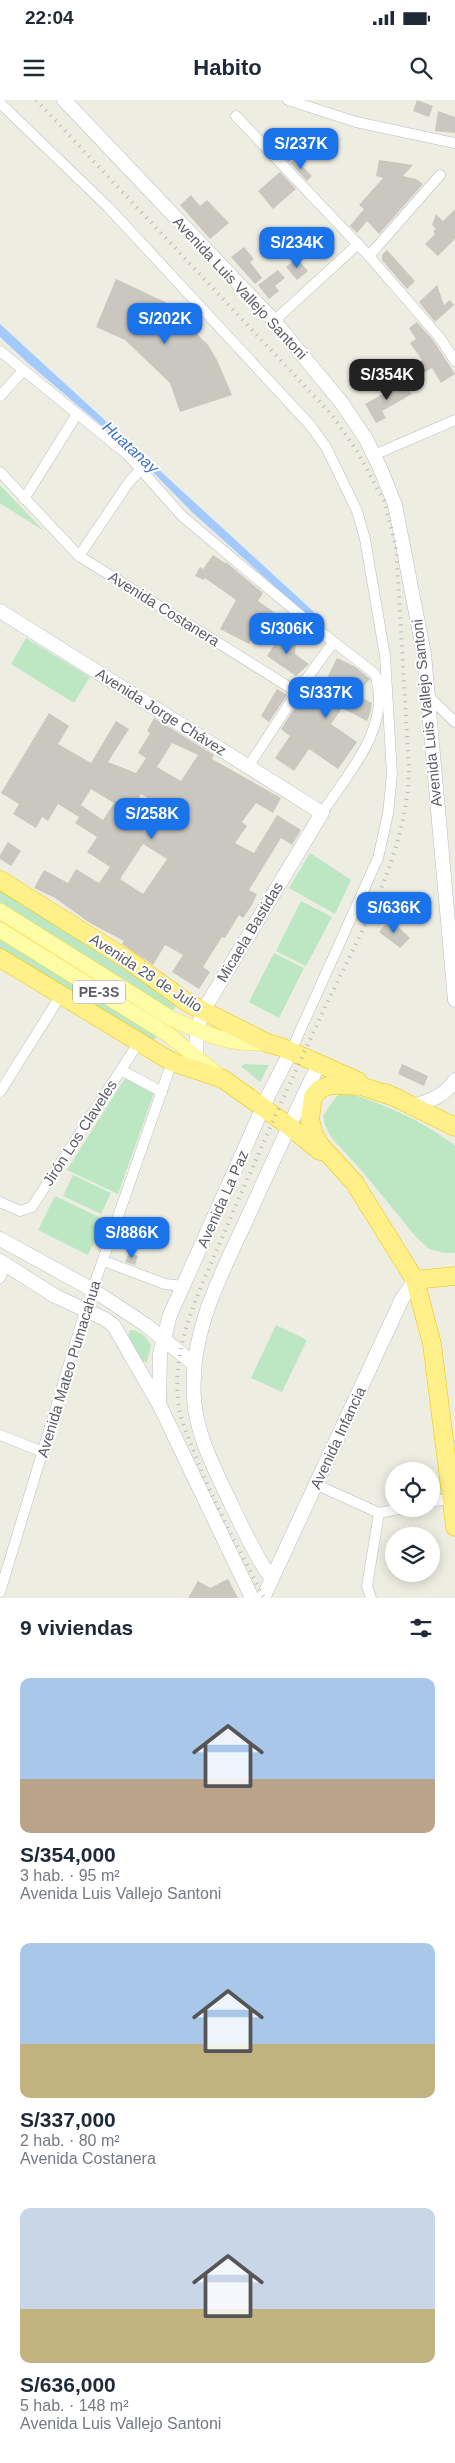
<!DOCTYPE html>
<html lang="es">
<head>
<meta charset="utf-8">
<style>
  body { margin:0; font-family:Helvetica,sans-serif; background:#f2f2f3; color:#1f2937; height:100vh; display:flex; flex-direction:column; font-size:19px; white-space:nowrap }
  * { box-sizing:border-box; margin:0 }
  p { font-size:16px; color:#747a83 }
  .icon { flex:none; width:28px; height:28px; fill:none; stroke:currentColor; stroke-width:2; stroke-linecap:round; stroke-linejoin:round }
  .map { position:relative; height:1498px; overflow:hidden }
  .drawer { display:flex; flex-direction:column; background:#fff; flex:1 }
  .drawer>* { flex:none }
  .fabs { position:absolute; left:385px; top:1362px; display:grid; gap:10px }
  .fabs a { display:grid; place-items:center; width:55px; height:55px; border-radius:50%; background:#fff; box-shadow:0 2px 12px #0003; font-size:25px }
  .price { position:absolute; translate:-50% -42px; padding:0 11px; border-radius:10px; background:#1a73e8; color:#fff; font-size:16px; line-height:32px; filter:drop-shadow(0 1px 2px #0008) }
  .price::after { content:''; position:absolute; left:50%; top:30px; width:15px; height:11px; margin-left:-8px; background:inherit; clip-path:polygon(0 0,100% 0,50% 100%) }
  .price.current { background:#222; color:#fff }
  ul { padding:0; list-style:none }
  li { display:grid; align-content:center; gap:10px; height:265px; padding:0 20px }
  li span { display:grid; place-items:center; height:155px; border-radius:10px; color:#555 }
  li>.icon { margin-inline-start:auto }
  span .icon { width:90px; height:90px; fill:#fffc; stroke-width:1 }
  li b { font-size:21px }
  h2 { display:flex; justify-content:space-between; align-items:center; height:60px; padding:0 20px; font-size:21px }
  .status { display:flex; justify-content:space-between; align-items:center; height:35px; padding:0 25px; background:#fff; direction:ltr }
  .status svg { height:14px; fill:currentColor }
  header { display:flex; justify-content:space-between; align-items:center; height:65px; padding:0 20px; background:#fff; font-size:22px; font-weight:700 }
  .map>svg:first-child { display:block }
</style>
</head>
<body>
<div class="status"><b>22:04</b><svg viewBox="0 0 49 12"><path d="M0 12V9h3v3zM5 12V6h3v6zM10 12V3h3v9zM15 12V0h3v12zM26 1h20v11H26zM47 4h2v5h-2z"/></svg></div>
<header><svg class="icon" aria-label="menu" viewBox="0 0 24 24"><path d="M4 6h16M4 12h16M4 18h16"/></svg>Habito<svg class="icon" aria-label="search" viewBox="0 0 24 24"><circle cx="10" cy="10" r="6"/><path d="M15 15l6 6"/></svg></header>
<div class="map">
<svg width="455" height="1498" viewBox="0 0 455 1498">
  <rect width="100%" height="100%" fill="#eeede2"/>
  <!-- green -->
  <g fill="#bde7c3">
    <path d="M0,385L44,431L0,403Z"/>
    <path d="M26,538L90,577L74,603L11,564Z"/>
    <path d="M310,753L351,780L335,814L289,788Z"/>
    <path d="M0,788L180,899L171,913L0,806Z"/>
    <path d="M301,801L332,817L306,866L276,851Z"/>
    <path d="M0,835L158,935L151,944L0,850Z"/>
    <path d="M274,853L304,868L279,918L249,902Z"/>
    <path d="M245,964L269,965L260,982L242,967V965Z"/>
    <path d="M125,978L154,993L118,1094L67,1070Z"/>
    <path d="M343,992C377,1000 429,1024 455,1046V1153H444L429,1149L416,1137L362,1071L331,1037L325,1025L323,1016L336,997Z"/>
    <path d="M73,1075L111,1093L101,1114L63,1096Z"/>
    <path d="M55,1096L105,1120L88,1155L38,1130Z"/>
    <path d="M276,1225L307,1240L282,1292L251,1278Z"/>
    <path d="M130,1230C140,1230 147,1237 151,1246L147,1262L141,1261L128,1235Z"/>
  </g>
  <!-- water -->
  <path fill="#a2caff" d="M0,224L314,512L309,517L192,412L135,354L29,264L0,237Z"/>
  <!-- building -->
  <g fill="#c9c7bf" fill-rule="evenodd">
    <path d="M417,0L433,6L429,17L413,11Z"/>
    <path d="M438,11L455,17V33L435,31Z"/>
    <path d="M282,45L292,50L290,63L277,50Z"/>
    <path d="M295,59L312,76L307,81L290,63Z"/>
    <path d="M379,60L413,65L403,76L416,79L423,84L379,134L367,121L357,133L350,126L364,109L359,105L383,78L376,76Z"/>
    <path d="M280,72L296,89L273,109L258,91Z"/>
    <path d="M191,95L200,106L207,100L229,123L210,139L180,105Z"/>
    <path d="M455,109V139L438,156L425,144L435,134L433,131L436,129L432,125L436,114L443,121Z"/>
    <path d="M244,147L254,159L250,162L262,178L255,184L231,157Z"/>
    <path d="M387,150L415,181L407,189L382,160V155Z"/>
    <path d="M297,158L308,171L297,180L286,167Z"/>
    <path d="M278,170L285,178L275,186L279,191L269,199L258,185Z"/>
    <path d="M116,179L165,202L208,245L217,260L232,295L180,312L170,283L125,240L96,227Z"/>
    <path d="M437,185L444,205L450,200L454,205L435,222L419,202Z"/>
    <path d="M417,222L433,240L455,274L441,283L432,268L416,277L410,267L422,260L410,243L416,239L409,228Z"/>
    <path d="M404,282L412,294L382,311L386,318L376,323L365,304Z"/>
    <path d="M213,455L225,463L226,462L263,493L258,501L275,513L267,524L261,520L249,544L220,529L236,500L205,478L204,480L195,476L200,467L203,469Z"/>
    <path d="M282,533L296,542L295,554L309,564L296,576L267,556Z"/>
    <path d="M337,558L354,566L369,578L370,579L356,595L372,603L370,613L367,621L342,608L331,624L357,642L338,669L309,649L294,671L275,658L290,636L281,629L298,603L304,606L309,598L315,602Z"/>
    <path d="M277,589L287,595L269,622L261,616Z"/>
    <path d="M49,613L69,626L58,644L91,663L116,621L129,629L108,662L136,673L146,658L138,653L150,633L147,631L154,618L214,655L212,659L281,698L273,713L256,703L242,722L247,726L235,743L254,753L277,715L301,730L292,745L281,738L249,790L257,794L252,805L243,818L239,815L225,838L222,837L203,867L210,872L199,889L172,872L183,855L165,845L153,865L122,844L124,841L90,823L55,798L34,788L44,770L68,783L76,769L99,783L110,767L87,752L97,737L75,723L79,717L58,704L48,721L42,717L36,728L13,714L19,704L1,693ZM172,643L198,655L181,681L157,667ZM91,689L114,703L103,720L81,705ZM141,694L162,706L146,732L127,719ZM143,744L167,759L143,794L120,779Z"/>
    <path d="M8,742L21,751L11,766L0,759V755Z"/>
    <path d="M390,819L410,838L400,848L379,832Z"/>
    <path d="M402,964L428,976L424,986L398,974Z"/>
    <path d="M129,1153L138,1156L135,1165L125,1162Z"/>
    <path d="M228,1479L238,1498H188L198,1481L210,1488Z"/>
  </g>
  <g fill="none" stroke-linecap="round" stroke-linejoin="round">
    <!-- street casing -->
    <g stroke="#babcc2" stroke-width="11">
      <g id="street">
        <path d="M288,0L356,22L455,43"/>
        <path d="M0,3L108,107L310,325L326,347L357,411L365,439L385,556L392,674L388,714L378,758L291,951"/>
        <path d="M236,16L369,156L440,238L455,261"/>
        <path d="M369,156L440,75"/>
        <path d="M274,221L358,144"/>
        <path d="M0,251L128,355L182,416L317,529L374,573L385,593"/>
        <path d="M0,296L23,271"/>
        <path d="M374,355L455,320"/>
        <path d="M0,372L79,456L297,592L248,667"/>
        <path d="M24,399L77,314"/>
        <path d="M79,456L129,382L140,370"/>
        <path d="M297,592L329,548L335,543"/>
        <path d="M427,595L455,622"/>
        <path d="M322,713C346,676 389,630 377,582"/>
        <path d="M121,970L162,992"/>
        <path d="M0,992L61,895"/>
        <path d="M0,1102L20,1111L32,1107L139,942"/>
        <path d="M104,1161L165,1184L183,1186"/>
        <path d="M0,1178L6,1164"/>
        <path d="M0,1335L43,1352"/>
        <path d="M317,1385L379,1413"/>
        <path d="M431,1402L451,1398"/>
        <path d="M0,1492L85,1211L172,962"/>
        <path d="M371,1498L367,1486L379,1413L399,1409"/>
      </g>
    </g>
    <!-- secondary casing -->
    <g stroke="#bbbdc5" stroke-width="15">
      <g id="secondary">
        <path d="M64,0L274,221L341,302L366,339L381,370L395,405L424,554L455,900"/>
        <path d="M0,511L322,713L203,911L197,931L196,957"/>
        <path d="M413,1006C430,1001 445,996 455,980"/>
        <path d="M0,1139L93,1190L146,1225L194,1264"/>
        <path d="M0,1161L55,1196L105,1219L114,1226L160,1306L252,1498"/>
        <path d="M159,1303L160,1254L170,1215L269,994L291,951"/>
        <path d="M272,1479C256,1458 244,1430 232,1406C216,1371 197,1338 194,1299C189,1231 222,1173 250,1112C272,1063 295,1013 319,964"/>
        <path d="M263,1498L402,1199L415,1180"/>
      </g>
    </g>
    <!-- primary casing -->
    <g stroke="#f8de52" stroke-width="16">
      <g id="primary">
        <path d="M0,811L172,919C209,935 226,944 267,943"/>
        <path d="M0,830L169,935L219,976"/>
      </g>
    </g>
    <!-- highway casing -->
    <g stroke="#f1c400" stroke-width="19">
      <g id="highway">
        <path d="M0,780L128,860L188,903L267,943L281,947L358,981"/>
        <path d="M0,858L172,962L223,979L289,1026L320,1051"/>
        <path d="M386,993L455,1027"/>
        <path d="M397,998L361,986L330,985L320,989L313,997L310,1019L313,1032L320,1045L354,1082L415,1180L432,1244L455,1427"/>
        <path d="M415,1180L455,1176"/>
      </g>
    </g>
    <!-- street -->
    <use href="#street" stroke="#fff" stroke-width="10"/>
    <!-- secondary -->
    <use href="#secondary" stroke="#fff" stroke-width="14"/>
    <!-- primary -->
    <use href="#primary" stroke="#fffca7" stroke-width="15"/>
    <!-- highway -->
    <use href="#highway" stroke="#fff089" stroke-width="18"/>
    <!-- rail -->
    <path stroke="#b6b7b7" stroke-width="4" stroke-dasharray="1 6" stroke-linecap="butt" d="M36,0L332,315L357,351L384,401L396,446L409,668C408,755 357,838 321,916C287,989 254,1063 222,1138C200,1191 172,1242 178,1301C180,1319 187,1335 194,1352C213,1403 240,1450 264,1498"/>
  </g>
  <g text-anchor="middle" stroke-width="4" stroke-linejoin="round" paint-order="stroke">
    <!-- shield labels -->
    <rect fill="#fff" stroke="#8c8e92" stroke-width="1" x="73" y="880.5" width="52" height="23" rx="4"/>
    <g font-size="14" font-weight="bold" fill="#5b5e64">
      <text x="99" y="897">PE-3S</text>
    </g>
    <!-- street labels -->
    <g font-size="15" fill="#5b5e64" stroke="#fff">
      <text transform="translate(240 188) rotate(47)" y="5">Avenida Luis Vallejo Santoni</text>
      <text transform="translate(164 509) rotate(32)" y="5">Avenida Costanera</text>
      <text transform="translate(161 612) rotate(32)" y="5">Avenida Jorge Chávez</text>
      <text transform="translate(427 613) rotate(-96)" y="5">Avenida Luis Vallejo Santoni</text>
      <text transform="translate(250 832) rotate(-59)" y="5">Micaela Bastidas</text>
      <text transform="translate(146 873) rotate(33)" y="5">Avenida 28 de Julio</text>
      <text transform="translate(80 1033) rotate(-57)" y="5">Jirón Los Claveles</text>
      <text transform="translate(223 1099) rotate(-66)" y="5">Avenida La Paz</text>
      <text transform="translate(69 1269) rotate(-73)" y="5">Avenida Mateo Pumacahua</text>
      <text transform="translate(338 1338) rotate(-65)" y="5">Avenida Infancia</text>
    </g>
    <!-- water labels -->
    <g font-size="16" font-style="italic" fill="#3e70c8" stroke="#fff">
      <text transform="translate(131 347) rotate(42)" y="6">Huatanay</text>
    </g>
  </g>
</svg>
<div class="fabs">
<a><svg class="icon" aria-label="locate" viewBox="0 0 24 24"><circle cx="12" cy="12" r="6"/><path d="M12 2v4M12 18v4M2 12h4M18 12h4"/></svg></a>
<a><svg class="icon" aria-label="layers" viewBox="0 0 24 24"><path d="M12 4l9 5-9 5-9-5zM3 14l9 5 9-5"/></svg></a>
</div>
<b class="price" style="left:301px;top:70px">S/237K</b>
<b class="price" style="left:297px;top:169px">S/234K</b>
<b class="price" style="left:165px;top:245px">S/202K</b>
<b class="price current" style="left:387px;top:301px">S/354K</b>
<b class="price" style="left:287px;top:555px">S/306K</b>
<b class="price" style="left:326px;top:619px">S/337K</b>
<b class="price" style="left:152px;top:740px">S/258K</b>
<b class="price" style="left:394px;top:834px">S/636K</b>
<b class="price" style="left:132px;top:1159px">S/886K</b>
</div>
<section class="drawer">
<h2>9 viviendas<svg class="icon" aria-label="filters" viewBox="0 0 24 24"><path d="M4 7h16M4 17h16"/><circle cx="9" cy="7" r="2"/><circle cx="15" cy="17" r="2"/></svg></h2>
<ul>
<li><span style="background:linear-gradient(#a9c7e8 65%,#b9a48a 0)"><svg class="icon" aria-label="home" viewBox="0 0 24 24"><path d="M3 11l9-7 9 7M6 9v11h12V9"/></svg></span><div><b>S/354,000</b><p>3 hab. · 95 m²</p><p>Avenida Luis Vallejo Santoni</p></div></li>
<li><span style="background:linear-gradient(#a9c7e8 65%,#c2b280 0)"><svg class="icon" aria-label="home" viewBox="0 0 24 24"><path d="M3 11l9-7 9 7M6 9v11h12V9"/></svg></span><div><b>S/337,000</b><p>2 hab. · 80 m²</p><p>Avenida Costanera</p></div></li>
<li><span style="background:linear-gradient(#c9d6e8 65%,#c2b280 0)"><svg class="icon" aria-label="home" viewBox="0 0 24 24"><path d="M3 11l9-7 9 7M6 9v11h12V9"/></svg></span><div><b>S/636,000</b><p>5 hab. · 148 m²</p><p>Avenida Luis Vallejo Santoni</p></div></li>
</ul>
</section>
</body>
</html>
